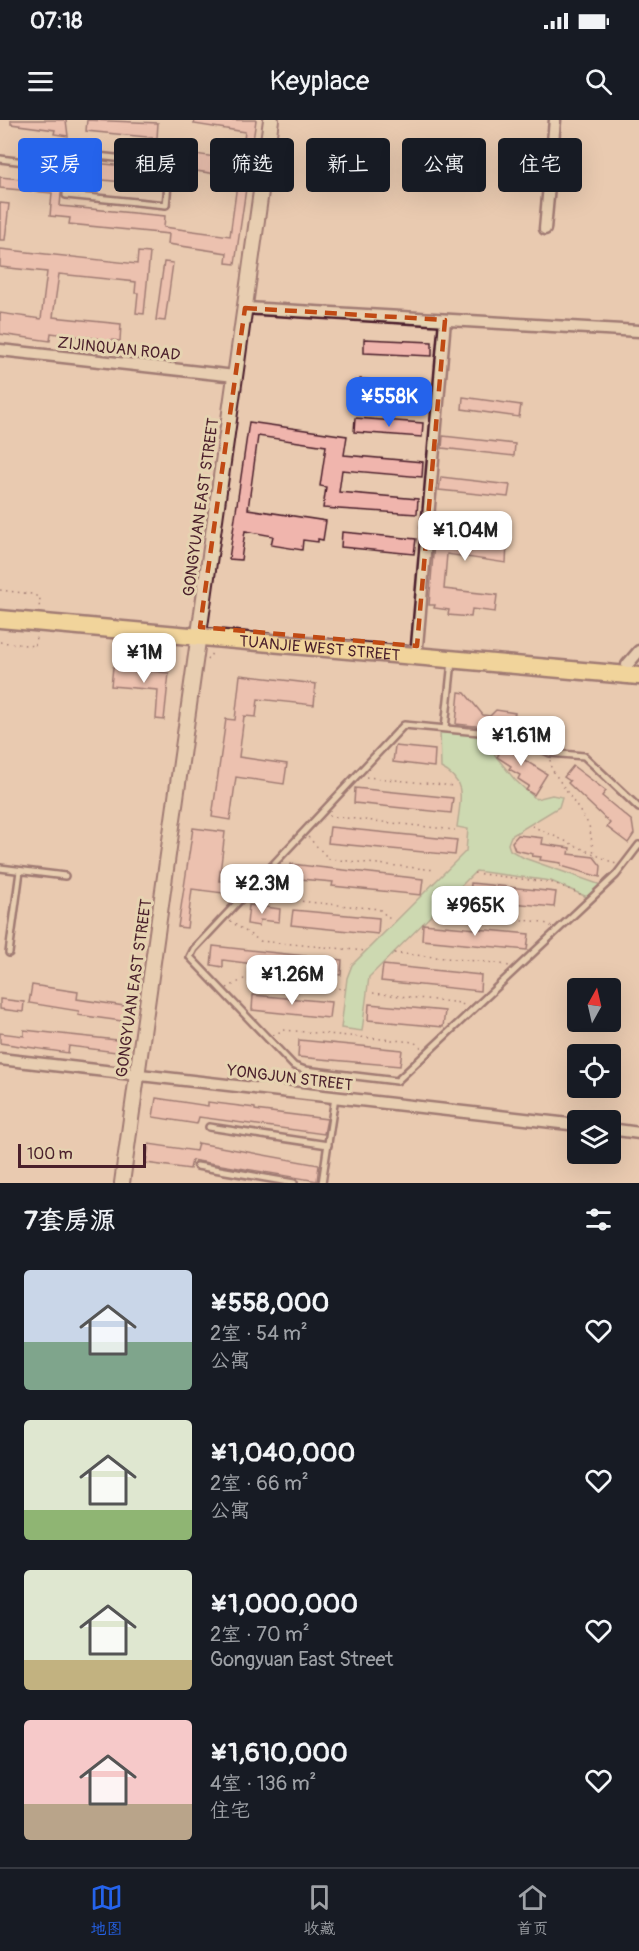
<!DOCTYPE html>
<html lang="zh">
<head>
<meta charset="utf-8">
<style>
  body { margin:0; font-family:Pangolin,"LXGW WenKai TC",sans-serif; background:#20242c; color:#f1f3f6; height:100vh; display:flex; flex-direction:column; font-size:22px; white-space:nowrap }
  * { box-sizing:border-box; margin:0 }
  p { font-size:20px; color:#9ea1a6 }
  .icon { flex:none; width:33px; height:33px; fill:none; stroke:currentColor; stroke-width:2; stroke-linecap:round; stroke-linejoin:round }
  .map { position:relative; height:1063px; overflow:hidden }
  .side { display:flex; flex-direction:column; background:#171b24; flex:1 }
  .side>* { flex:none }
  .hud { position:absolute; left:18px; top:18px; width:603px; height:54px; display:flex; gap:12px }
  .needle { width:39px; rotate:8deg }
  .buttons { position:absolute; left:567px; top:858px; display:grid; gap:12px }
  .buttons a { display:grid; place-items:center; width:54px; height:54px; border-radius:6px; background:#171b24; box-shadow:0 6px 24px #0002; font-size:30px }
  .scale { position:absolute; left:18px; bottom:15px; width:128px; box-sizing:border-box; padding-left:6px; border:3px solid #4a1f2b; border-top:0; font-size:16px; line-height:21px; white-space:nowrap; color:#4a1f2b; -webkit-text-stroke:4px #e6d3b1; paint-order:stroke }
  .price { position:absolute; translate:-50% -51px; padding:0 14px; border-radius:12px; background:#fff; color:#222; font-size:20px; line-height:39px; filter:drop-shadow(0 2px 3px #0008) }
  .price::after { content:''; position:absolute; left:50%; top:36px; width:18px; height:14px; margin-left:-9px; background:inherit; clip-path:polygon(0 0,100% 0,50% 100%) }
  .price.selected { background:#2563eb; color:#fff }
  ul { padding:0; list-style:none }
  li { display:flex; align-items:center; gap:18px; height:150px; padding:0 24px }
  li span { display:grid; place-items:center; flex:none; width:168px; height:120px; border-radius:6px; color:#555 }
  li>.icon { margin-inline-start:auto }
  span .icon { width:72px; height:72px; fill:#fffc; stroke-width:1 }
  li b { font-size:26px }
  h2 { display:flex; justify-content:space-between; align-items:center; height:72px; padding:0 24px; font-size:26px }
  .pill { padding:0 21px; border-radius:6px; background:#171b24; box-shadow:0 6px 24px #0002; font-size:21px; line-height:54px }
  .pill.selected { background:#2563eb; color:#fff }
  .status { display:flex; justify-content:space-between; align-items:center; height:42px; padding:0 30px; background:#171b24; direction:ltr }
  .status svg { height:16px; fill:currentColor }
  header { display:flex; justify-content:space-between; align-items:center; height:78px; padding:0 24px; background:#171b24; font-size:27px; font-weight:600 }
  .dock { display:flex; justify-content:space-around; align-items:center; height:84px; border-top:2px solid #363941; background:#171b24; font-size:16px; color:#9ea1a6 }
  .dock a { display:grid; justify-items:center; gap:3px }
  .dock .selected { color:#2563eb }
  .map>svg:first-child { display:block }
</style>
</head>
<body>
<div class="status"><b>07:18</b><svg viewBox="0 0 49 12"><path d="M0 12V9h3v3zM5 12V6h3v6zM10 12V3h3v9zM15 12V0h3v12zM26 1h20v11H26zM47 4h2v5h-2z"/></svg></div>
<header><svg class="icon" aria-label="menu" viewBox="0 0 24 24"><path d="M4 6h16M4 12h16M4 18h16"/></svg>Keyplace<svg class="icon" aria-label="search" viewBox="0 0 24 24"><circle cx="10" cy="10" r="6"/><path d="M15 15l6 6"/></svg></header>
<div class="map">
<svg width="639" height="1063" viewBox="0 0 639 1063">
  <rect width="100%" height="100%" fill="#e9cab0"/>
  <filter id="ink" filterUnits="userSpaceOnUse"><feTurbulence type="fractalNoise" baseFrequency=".0167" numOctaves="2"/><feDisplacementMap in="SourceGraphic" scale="12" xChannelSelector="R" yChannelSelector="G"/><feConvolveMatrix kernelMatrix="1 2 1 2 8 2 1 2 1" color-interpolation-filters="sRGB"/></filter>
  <g filter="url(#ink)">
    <!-- green -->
    <path fill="#aceab1" stroke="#7b846e" stroke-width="1.5" d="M440,609L504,616L494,634L515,660L536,679L552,675L562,677L559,687L511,716L508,724L510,730L524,738L601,765L587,777L551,761L476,751L369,857L362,911L341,908L347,858L352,845L466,731L468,709L457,707C460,681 468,661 441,648Z"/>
    <!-- building -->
    <g fill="#f0b5ad" stroke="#4a1f2b" stroke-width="1.5">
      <path d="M11,0H66L68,16L54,14L55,10L11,4Z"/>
      <path d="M87,0L158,3L157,18L86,11Z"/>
      <path d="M195,0H256L235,144L226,143L227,133L168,124L169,114L69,104L70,98L50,96L52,73L0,68V57L53,62L54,50L63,51L60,86L165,96L164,107L230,116L238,57L175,48L176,31L241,41L245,12L194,4Z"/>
      <path d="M74,41L165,50L163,66L73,57Z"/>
      <path d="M0,83L9,84L5,120H0Z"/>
      <path d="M0,129L137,144L138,132L150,133L144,194L136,193L138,173H135L136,162L59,154L53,197L121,204L120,221L111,220V223L102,222V219L75,216V219L66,218V215L51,213L50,221L0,214V193L41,199L47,152L0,147Z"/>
      <path d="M164,142L173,143L165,201L156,200Z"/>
      <path d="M364,219L432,222V236L364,233Z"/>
      <path d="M360,259L428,264L427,279L359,274Z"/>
      <path d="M463,277L521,285L519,297L462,289Z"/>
      <path d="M355,298L423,303L422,317L354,312Z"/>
      <path d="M249,302L347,316L344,335L423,342L422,357L342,350L339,372L418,379L417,394L323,388L326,367L320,366L326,326L258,316L248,389L326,401L323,420L318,419V422L303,420L302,430L271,425L273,416L245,411L241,440L229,439Z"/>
      <path d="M443,316L515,324L514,336L442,328Z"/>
      <path d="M441,357L510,365L508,377L439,370Z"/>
      <path d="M436,397L508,405L506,443L447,434L444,469L497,475L495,492L472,489L471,497L448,495L449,490L434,488L435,485H429Z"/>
      <path d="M342,412L416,419L414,434L341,427Z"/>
      <path d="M113,547L169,553L164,600L156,599L158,570L111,566Z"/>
      <path d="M240,555L316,564L314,585L258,579L256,597L244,596L239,637L287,644L284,664L236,657L230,700L212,697L226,599L235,600Z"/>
      <path d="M459,572L465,573L483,595L490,596L496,590L515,593L513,610L456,604Z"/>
      <path d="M502,621L521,632L518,636L547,654L534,675L526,670L529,666L518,659L520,655L509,649L511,646L497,637L499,634L495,632Z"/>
      <path d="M395,626L435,630L434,647L393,642Z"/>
      <path d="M573,646L606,671L602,676L632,701L634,714L628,723L607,707L610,703L568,663L570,661L564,657Z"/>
      <path d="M355,668L453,678L451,693L354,683Z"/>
      <path d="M330,707L457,720L455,735L328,723Z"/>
      <path d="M193,708L225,712L219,761H224L223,773L192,769L187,808L178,807Z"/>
      <path d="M518,715L543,718L542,724L570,728L569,734L594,737L601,746L600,757L561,746V743L540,740L541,737L532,736L533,734L515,730L512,722Z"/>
      <path d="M291,744L423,759L421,775L332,766L333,762L289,758Z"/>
      <path d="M471,763L556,772L554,787L470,779Z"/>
      <path d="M249,785L280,789L279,802L260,800L259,806L247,804Z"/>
      <path d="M293,790L379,798L378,814L291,805Z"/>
      <path d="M423,804L529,814L527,830L422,820Z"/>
      <path d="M213,826L342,840L341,855L253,847V844L223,840V847L211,845Z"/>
      <path d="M383,845L481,855L480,871L381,861Z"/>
      <path d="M32,865L78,872L77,879L131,887L129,902L78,895L79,891L29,883Z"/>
      <path d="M253,875L331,882L329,898L252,890Z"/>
      <path d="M0,879L24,882L23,892L0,889Z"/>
      <path d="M369,884L445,891L443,907L368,900Z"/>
      <path d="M24,910L126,921L124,933L69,926L68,933L0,923V913L24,916Z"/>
      <path d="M299,920L402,930L400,946L298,937Z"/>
      <path d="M156,978L208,986V982L255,988V990L327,999L324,1014L199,997L197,1004L153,997Z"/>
      <path d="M198,1023L319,1045L317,1061L192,1040L190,1049L146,1043L149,1024L196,1031Z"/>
    </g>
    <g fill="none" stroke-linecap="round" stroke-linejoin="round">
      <!-- service casing -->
      <g stroke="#4a1f2b" stroke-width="10">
        <g id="service">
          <path d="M70,33L170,44L166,85L66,75Z"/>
          <path d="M0,39L67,47"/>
          <path d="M445,608L452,541"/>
          <path d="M639,688L584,636L550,633L511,615L404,605L194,829L190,837L294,946L305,950L397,961L616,755L639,725"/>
          <path d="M0,748L65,756"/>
          <path d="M9,833L20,751"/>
          <path d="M209,1007L328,1025"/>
          <path d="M197,1046L294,1063"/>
          <path d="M322,1063L335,977"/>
        </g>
      </g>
      <!-- minor casing -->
      <g stroke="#4a1f2b" stroke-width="15">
        <g id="minor">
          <path d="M545,109L555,0"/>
          <path d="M245,188L639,211"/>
          <path d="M0,230L235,256"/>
          <path d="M417,526L445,200"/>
          <path d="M627,545L639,531"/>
          <path d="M0,939L578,1005"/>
          <path d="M610,1009L639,1013"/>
        </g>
      </g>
      <!-- tertiary casing -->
      <g stroke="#4a1f2b" stroke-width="18">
        <path id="tertiary" d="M122,1063L271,0"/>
      </g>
      <!-- primary casing -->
      <g stroke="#4a1f2b" stroke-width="21">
        <g id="primary">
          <path id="s1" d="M0,499L639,556"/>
        </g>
      </g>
      <!-- path -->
      <g stroke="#4a1f2b" stroke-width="1.5" stroke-dasharray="1.5 4.5" stroke-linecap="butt">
        <path d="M0,470L32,474L40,478L39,489"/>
        <path d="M0,522L35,526L36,516"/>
        <path d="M207,540L213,532"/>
        <path d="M550,640L551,648L589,705L594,734"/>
        <path d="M366,657L454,666"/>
        <path d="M329,696L455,710"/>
        <path d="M532,706L616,744"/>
        <path d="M308,717L329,739L436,750"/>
        <path d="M474,753L554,763L585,776"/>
        <path d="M268,760L289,780L379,789L391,800"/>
        <path d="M438,792L543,802L552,807"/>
        <path d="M230,801L260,821L366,831"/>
        <path d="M394,833L497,843L509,846"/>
        <path d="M227,868L244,859L345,869"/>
        <path d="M373,873L461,883L464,886"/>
        <path d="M273,915L284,910L414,922L423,929"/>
      </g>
      <!-- service -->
      <use href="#service" stroke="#e6d3b1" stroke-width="5"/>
      <!-- minor -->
      <use href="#minor" stroke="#e6d3b1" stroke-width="10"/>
      <!-- tertiary -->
      <use href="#tertiary" stroke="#e6d3b1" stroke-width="14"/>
      <!-- primary -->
      <use href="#primary" stroke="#fbe080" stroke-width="16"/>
    </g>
  </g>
  <!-- marked area -->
  <path d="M0 0H639V1063H0ZM245,188L445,200L417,526L200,507Z" fill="#e9cab0" fill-opacity=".55" fill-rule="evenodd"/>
  <path fill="none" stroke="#c04a14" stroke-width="4.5" stroke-dasharray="12 8" stroke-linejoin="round" d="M245,188L445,200L417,526L200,507Z"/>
  <g text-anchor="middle" stroke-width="6" stroke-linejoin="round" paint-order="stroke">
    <!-- street labels -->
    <g font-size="16" fill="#4a1f2b" stroke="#e6d3b1">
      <text transform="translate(119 228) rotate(6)" y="6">ZIJINQUAN ROAD</text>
      <text transform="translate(200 387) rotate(-82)" y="6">GONGYUAN EAST STREET</text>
      <text dy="6" stroke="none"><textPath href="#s1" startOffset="321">TUANJIE WEST STREET</textPath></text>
      <text transform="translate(133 868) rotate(-82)" y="6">GONGYUAN EAST STREET</text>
      <text transform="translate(290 957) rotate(7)" y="6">YONGJUN STREET</text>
    </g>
  </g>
</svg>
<div class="buttons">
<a><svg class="needle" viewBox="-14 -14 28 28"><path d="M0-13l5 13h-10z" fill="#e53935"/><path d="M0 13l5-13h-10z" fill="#9ea1a6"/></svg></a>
<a><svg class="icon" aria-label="locate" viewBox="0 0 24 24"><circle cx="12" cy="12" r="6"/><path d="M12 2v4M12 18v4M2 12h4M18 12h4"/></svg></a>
<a><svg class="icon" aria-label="layers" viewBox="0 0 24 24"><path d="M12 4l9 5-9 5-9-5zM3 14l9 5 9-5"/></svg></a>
</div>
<div class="scale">100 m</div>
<b class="price selected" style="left:389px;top:308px">¥558K</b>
<b class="price" style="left:465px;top:442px">¥1.04M</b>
<b class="price" style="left:144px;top:564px">¥1M</b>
<b class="price" style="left:521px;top:647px">¥1.61M</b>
<b class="price" style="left:262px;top:795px">¥2.3M</b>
<b class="price" style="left:475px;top:817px">¥965K</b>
<b class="price" style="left:292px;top:886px">¥1.26M</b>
<div class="hud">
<a class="pill selected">买房</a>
<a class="pill">租房</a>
<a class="pill">筛选</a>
<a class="pill">新上</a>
<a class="pill">公寓</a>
<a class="pill">住宅</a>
</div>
</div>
<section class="side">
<h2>7套房源<svg class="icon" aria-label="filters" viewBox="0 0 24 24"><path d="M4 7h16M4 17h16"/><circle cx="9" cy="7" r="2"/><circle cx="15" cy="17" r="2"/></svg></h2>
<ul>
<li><span style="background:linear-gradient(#c9d6e8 60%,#7fa58c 0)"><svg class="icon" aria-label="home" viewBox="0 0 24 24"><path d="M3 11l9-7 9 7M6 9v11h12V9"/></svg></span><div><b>¥558,000</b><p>2室 · 54 m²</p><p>公寓</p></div><svg class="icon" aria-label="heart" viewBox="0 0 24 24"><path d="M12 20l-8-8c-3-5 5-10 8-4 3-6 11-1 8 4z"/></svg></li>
<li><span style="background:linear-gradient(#dfe7d0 75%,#8fb573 0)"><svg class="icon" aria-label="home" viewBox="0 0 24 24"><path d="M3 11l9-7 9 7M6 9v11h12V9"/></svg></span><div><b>¥1,040,000</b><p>2室 · 66 m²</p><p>公寓</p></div><svg class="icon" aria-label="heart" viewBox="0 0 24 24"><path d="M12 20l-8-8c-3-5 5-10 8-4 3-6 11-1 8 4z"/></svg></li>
<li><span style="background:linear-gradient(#dfe7d0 75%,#c2b280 0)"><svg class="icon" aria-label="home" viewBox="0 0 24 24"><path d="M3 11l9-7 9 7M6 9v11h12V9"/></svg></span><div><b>¥1,000,000</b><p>2室 · 70 m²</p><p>Gongyuan East Street</p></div><svg class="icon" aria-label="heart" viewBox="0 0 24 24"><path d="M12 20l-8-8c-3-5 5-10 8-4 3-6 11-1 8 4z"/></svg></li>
<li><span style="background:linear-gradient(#f6c9c9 70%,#b9a48a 0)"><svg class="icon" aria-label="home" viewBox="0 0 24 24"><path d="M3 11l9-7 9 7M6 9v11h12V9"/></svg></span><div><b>¥1,610,000</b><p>4室 · 136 m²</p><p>住宅</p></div><svg class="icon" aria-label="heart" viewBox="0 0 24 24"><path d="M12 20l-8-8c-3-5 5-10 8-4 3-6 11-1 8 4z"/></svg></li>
</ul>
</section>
<nav class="dock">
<a class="selected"><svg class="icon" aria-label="map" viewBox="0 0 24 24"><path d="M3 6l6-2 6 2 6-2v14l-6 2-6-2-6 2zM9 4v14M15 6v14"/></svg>地图</a>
<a><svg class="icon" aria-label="saved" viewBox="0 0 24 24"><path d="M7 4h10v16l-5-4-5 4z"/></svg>收藏</a>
<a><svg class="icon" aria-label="home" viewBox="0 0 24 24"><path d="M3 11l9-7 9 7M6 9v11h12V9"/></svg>首页</a>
</nav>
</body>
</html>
